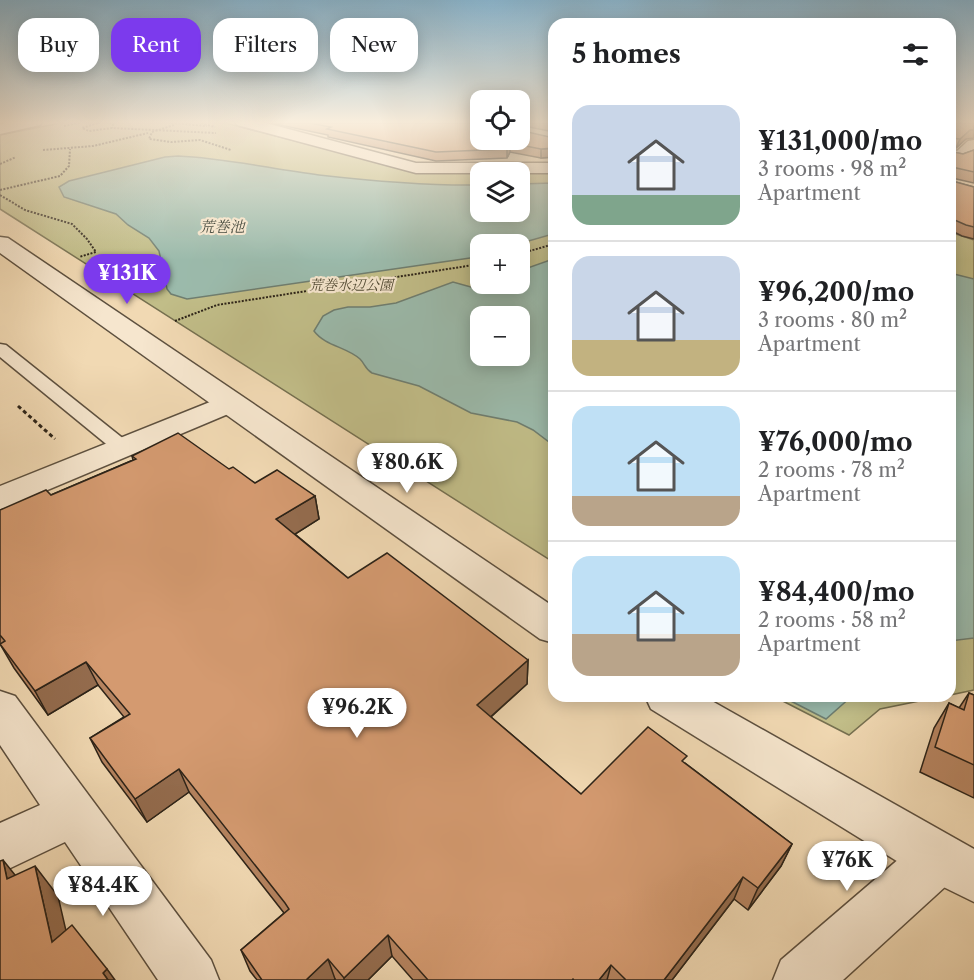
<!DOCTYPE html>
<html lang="en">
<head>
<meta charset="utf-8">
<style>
  body { margin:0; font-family:"Libre Caslon Text","Noto Serif JP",serif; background:#f2f2f2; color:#202124; height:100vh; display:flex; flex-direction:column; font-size:22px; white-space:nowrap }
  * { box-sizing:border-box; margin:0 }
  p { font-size:20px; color:#757577 }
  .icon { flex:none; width:33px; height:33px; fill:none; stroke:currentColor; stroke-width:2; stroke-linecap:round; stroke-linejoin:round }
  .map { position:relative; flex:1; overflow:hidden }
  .details { position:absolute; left:548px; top:18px; width:408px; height:684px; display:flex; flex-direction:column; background:#fff; border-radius:18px; box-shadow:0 3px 15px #0003 }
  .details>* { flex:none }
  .hud { position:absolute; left:18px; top:18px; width:440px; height:54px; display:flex; gap:12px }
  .fabs { position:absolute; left:470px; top:90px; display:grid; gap:12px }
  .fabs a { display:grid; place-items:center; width:60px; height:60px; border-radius:12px; background:#fff; box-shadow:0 3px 15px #0003; font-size:30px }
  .price { position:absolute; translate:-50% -51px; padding:0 14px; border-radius:21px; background:#fff; color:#222; font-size:20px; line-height:39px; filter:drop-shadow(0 2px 3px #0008) }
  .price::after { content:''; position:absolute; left:50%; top:36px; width:18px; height:14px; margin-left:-9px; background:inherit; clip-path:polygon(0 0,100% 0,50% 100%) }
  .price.on { background:#7c3aed; color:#fff }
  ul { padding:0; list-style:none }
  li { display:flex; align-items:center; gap:18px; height:150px; padding:0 24px }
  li+li { border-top:2px solid #e0e0e0 }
  li span { display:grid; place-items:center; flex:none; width:168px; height:120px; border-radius:18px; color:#555 }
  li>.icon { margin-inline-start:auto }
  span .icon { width:72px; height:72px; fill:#fffc; stroke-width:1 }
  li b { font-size:26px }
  h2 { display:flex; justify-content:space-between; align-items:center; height:72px; padding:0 24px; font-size:26px }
  .chip { padding:0 21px; border-radius:18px; background:#fff; box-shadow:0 3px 15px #0003; font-size:21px; line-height:54px }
  .chip.on { background:#7c3aed; color:#fff }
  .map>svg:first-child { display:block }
</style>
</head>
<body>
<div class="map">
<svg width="974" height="980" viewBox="0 0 974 980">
  <rect width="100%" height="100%" fill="#f1d9b3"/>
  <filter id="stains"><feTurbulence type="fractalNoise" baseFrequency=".00333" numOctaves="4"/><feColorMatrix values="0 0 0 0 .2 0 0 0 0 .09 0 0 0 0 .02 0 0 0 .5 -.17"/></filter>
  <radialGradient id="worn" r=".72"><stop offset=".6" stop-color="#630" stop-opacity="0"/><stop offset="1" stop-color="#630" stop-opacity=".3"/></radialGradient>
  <!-- green -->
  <g fill="#c1bd88" stroke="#767050" stroke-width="1.5" fill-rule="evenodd">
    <path d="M61,123H225L416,172H553V562L0,209V135ZM480,172H519V212H480ZM480,244H519V284H480ZM480,316H519V356H480Z"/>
    <path d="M950,232L974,240V690L950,695Z"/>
    <path d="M773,696H944L880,709L849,735Z"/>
  </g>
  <!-- water -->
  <g fill="#9bbaab" stroke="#6f7e70" stroke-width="1.5" fill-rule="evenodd">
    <path d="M178,156C226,158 271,169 319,175C372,181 426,186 480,185V212H519V184L553,183V234L518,244H480V256L477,257L187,299L171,294L167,289L159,251L149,238L128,225L116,214L64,197L59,187L69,181L165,157Z"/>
    <path d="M553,259V445L533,430L517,422L471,413L419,386L372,373C365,369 365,364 360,359C347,347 325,346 314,331L323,316L334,310L348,307H370L396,303L453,282L478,289H488L499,284H519V271ZM480,316H519V356H480Z"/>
    <path d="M950,273L974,279V638L950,641Z"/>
    <path d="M781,696H852L826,719Z"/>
  </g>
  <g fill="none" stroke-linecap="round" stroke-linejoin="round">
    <!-- service casing -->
    <g stroke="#5d503f" stroke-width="3">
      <path id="service" d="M0,344L6,345L130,444L133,448L130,452H116L0,357Z"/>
    </g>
    <!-- minor casing -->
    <g stroke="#5d503f" stroke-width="3">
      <g id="minor">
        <path d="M235,122H262L416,163H554V173H416L237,125Z"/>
        <path d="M974,140V154C965,161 961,163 950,159V149L957,151L968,141Z"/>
        <path d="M230,394L240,397L244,403L240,409L0,510V486Z"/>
        <path d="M0,691L15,696L211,960L219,980H158L65,842L0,873V823L40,805L0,745Z"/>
        <path d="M939,833L957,840L964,858L957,876L843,980H773L781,960L921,840Z"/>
      </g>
    </g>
    <!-- tertiary casing -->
    <g stroke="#5d503f" stroke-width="3">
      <g id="tertiary">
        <path d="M9,122H42L40,125L0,134V124Z"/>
        <path d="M0,237L8,238L554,607V643L540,639L0,253Z"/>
        <path d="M645,696H703L974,849V902L921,876L651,709Z"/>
      </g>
    </g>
    <!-- path-far1 -->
    <g stroke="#2c2318" stroke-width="2" stroke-dasharray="2 1.5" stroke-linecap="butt">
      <path d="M101,122L82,128L89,131L112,128L216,133"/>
      <path d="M106,122L113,124L112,128"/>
      <path d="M161,122L207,126"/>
      <path d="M198,122L215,127"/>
      <path d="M174,125L152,132L149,139L171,142L200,140L231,150"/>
      <path d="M64,126L82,122"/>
      <path d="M43,150L93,146L148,133"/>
      <path d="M0,164L16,157"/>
      <path d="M0,190L60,176L69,166L70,149"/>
      <path d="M0,195L25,210L72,224L87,239L96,252L79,257"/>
      <path d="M519,254L554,244"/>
      <path d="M175,321L217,305L480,264"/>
    </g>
    <!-- path -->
    <path stroke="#2c2318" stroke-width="3" stroke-dasharray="4 3" stroke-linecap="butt" d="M18,406L55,439"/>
    <!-- service -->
    <use href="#service" fill="#f6e6ce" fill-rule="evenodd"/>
    <!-- minor -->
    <use href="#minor" fill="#f6e6ce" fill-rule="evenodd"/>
    <!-- tertiary -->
    <use href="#tertiary" fill="#f6e6ce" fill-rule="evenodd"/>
  </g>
  <!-- wall -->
  <g fill="#b68460" stroke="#2c2318" stroke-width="1.5">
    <path d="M271,123H478L554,138V157L541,158L510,152L507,158L436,161L328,137V135Z"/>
    <path d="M519,123H554V132L519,125Z"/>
    <path d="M950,123L966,139L956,148H952L953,152L963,154L974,150V183L952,178V181L974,187V239L962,236L950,230Z"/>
    <path d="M132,456L229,469L255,483L315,496L319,519L295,534L348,578L528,660L527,684L491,717L581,794L685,763L792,844L781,866L748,910L734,899L672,980H413L392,956L368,980H336L335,979L334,980H257L250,971L241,950L284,913L189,792L147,822L102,762L90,738L124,717L98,685L48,715L14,668L0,644V510L51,495L133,460Z"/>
    <path d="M969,693L974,695V798L920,772L934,728L949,703L959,708Z"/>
  </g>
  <!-- shaded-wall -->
  <g fill="#946c4e" stroke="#2c2318" stroke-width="1.5">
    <path d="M970,130H974V138L966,139L956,148L960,139Z"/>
    <path d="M510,143V152L507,158V149Z"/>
    <path d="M554,148V157L541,158V149Z"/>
    <path d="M315,496L319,519L281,543L276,519Z"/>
    <path d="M528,660L527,684L477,729V705Z"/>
    <path d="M86,662L98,685L48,715L35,691Z"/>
    <path d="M179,769L189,792L147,822L135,799Z"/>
    <path d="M792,844L781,866L748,910L758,888Z"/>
    <path d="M3,860L27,890L7,879Z"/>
    <path d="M35,866L58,896L75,970L52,942Z"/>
    <path d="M743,877L734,899L672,980H664Z"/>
    <path d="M388,935L392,956L368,980H344V978Z"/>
    <path d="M328,959L335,979L334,980H306Z"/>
    <path d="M611,965L607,980H599Z"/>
    <path d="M107,969L115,980H108L103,973Z"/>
  </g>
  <!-- building -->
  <g fill="#d49a70" stroke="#2c2318" stroke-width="1.5">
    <path d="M309,123H480V140H519V130L554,138V148L541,149L510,143L507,149L436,152L327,129L331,127Z"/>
    <path d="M950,123H974V130H970L960,139L952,138L953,152L963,154L974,150V172L952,167V181L974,187V227L966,225L950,218Z"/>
    <path d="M178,433L229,469L233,467L255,483L277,470L315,496L276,519L348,578L387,553L528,660L477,705L581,794L648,727L687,756L682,761L792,844L758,888L743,877L664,980H626L611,965L599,980H574L573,979L572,980H428L388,935L344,978L328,959L306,980H262L241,950L289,909L285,903L179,769L135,799L90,738L130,714L86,662L35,691L0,644L5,641L0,635V510L46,490L51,495L136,459L132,456Z"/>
    <path d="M969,693L974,695V765L935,747L949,703L964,710Z"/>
    <path d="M3,860L7,879L35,866L52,942L72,925L107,969L103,973L108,980H0V861Z"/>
  </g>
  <!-- sky -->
  <linearGradient id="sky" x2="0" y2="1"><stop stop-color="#89b6d0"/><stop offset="0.47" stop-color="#f9eedd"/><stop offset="1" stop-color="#f9eedd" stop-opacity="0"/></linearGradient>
  <rect width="974" height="260" fill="url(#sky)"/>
  <g text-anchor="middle" stroke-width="4.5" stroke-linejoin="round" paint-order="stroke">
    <!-- far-park labels -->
    <g font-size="14" font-style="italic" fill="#514a34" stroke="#f6e6ce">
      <text x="351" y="290">荒巻水辺公園</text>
    </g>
    <!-- far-water labels -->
    <g font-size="15" font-style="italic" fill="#4d5044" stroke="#f6e6ce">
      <text x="222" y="232">荒巻池</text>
    </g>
  </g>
  <rect width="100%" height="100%" filter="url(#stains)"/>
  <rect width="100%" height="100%" fill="url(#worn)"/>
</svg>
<div class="fabs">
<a><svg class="icon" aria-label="locate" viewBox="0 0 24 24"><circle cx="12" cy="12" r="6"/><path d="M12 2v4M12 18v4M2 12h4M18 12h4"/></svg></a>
<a><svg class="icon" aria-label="layers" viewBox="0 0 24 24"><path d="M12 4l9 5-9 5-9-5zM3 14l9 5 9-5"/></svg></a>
<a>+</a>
<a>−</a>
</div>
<b class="price on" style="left:127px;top:305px">¥131K</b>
<b class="price" style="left:407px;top:494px">¥80.6K</b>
<b class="price" style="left:357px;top:739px">¥96.2K</b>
<b class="price" style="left:847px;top:892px">¥76K</b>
<b class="price" style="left:103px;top:917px">¥84.4K</b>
<div class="hud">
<a class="chip">Buy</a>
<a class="chip on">Rent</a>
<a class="chip">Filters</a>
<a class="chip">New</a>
</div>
<section class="details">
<h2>5 homes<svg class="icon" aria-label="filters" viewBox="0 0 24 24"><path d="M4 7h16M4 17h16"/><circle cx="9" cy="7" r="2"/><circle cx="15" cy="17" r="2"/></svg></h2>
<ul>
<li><span style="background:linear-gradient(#c9d6e8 75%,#7fa58c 0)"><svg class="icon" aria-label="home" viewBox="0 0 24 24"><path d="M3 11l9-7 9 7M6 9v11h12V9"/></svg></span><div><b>¥131,000/mo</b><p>3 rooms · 98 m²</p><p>Apartment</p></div></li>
<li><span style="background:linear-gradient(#c9d6e8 70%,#c2b280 0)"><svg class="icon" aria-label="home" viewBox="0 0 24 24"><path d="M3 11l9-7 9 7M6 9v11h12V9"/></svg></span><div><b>¥96,200/mo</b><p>3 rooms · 80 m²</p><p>Apartment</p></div></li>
<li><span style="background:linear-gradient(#bfe0f5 75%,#b9a48a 0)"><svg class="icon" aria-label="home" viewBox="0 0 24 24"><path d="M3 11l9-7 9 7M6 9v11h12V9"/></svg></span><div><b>¥76,000/mo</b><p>2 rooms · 78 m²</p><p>Apartment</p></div></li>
<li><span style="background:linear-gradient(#bfe0f5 65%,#b9a48a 0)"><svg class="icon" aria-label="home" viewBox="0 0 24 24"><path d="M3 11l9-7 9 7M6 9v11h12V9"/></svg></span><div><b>¥84,400/mo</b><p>2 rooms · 58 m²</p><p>Apartment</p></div></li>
</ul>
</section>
</div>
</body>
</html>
